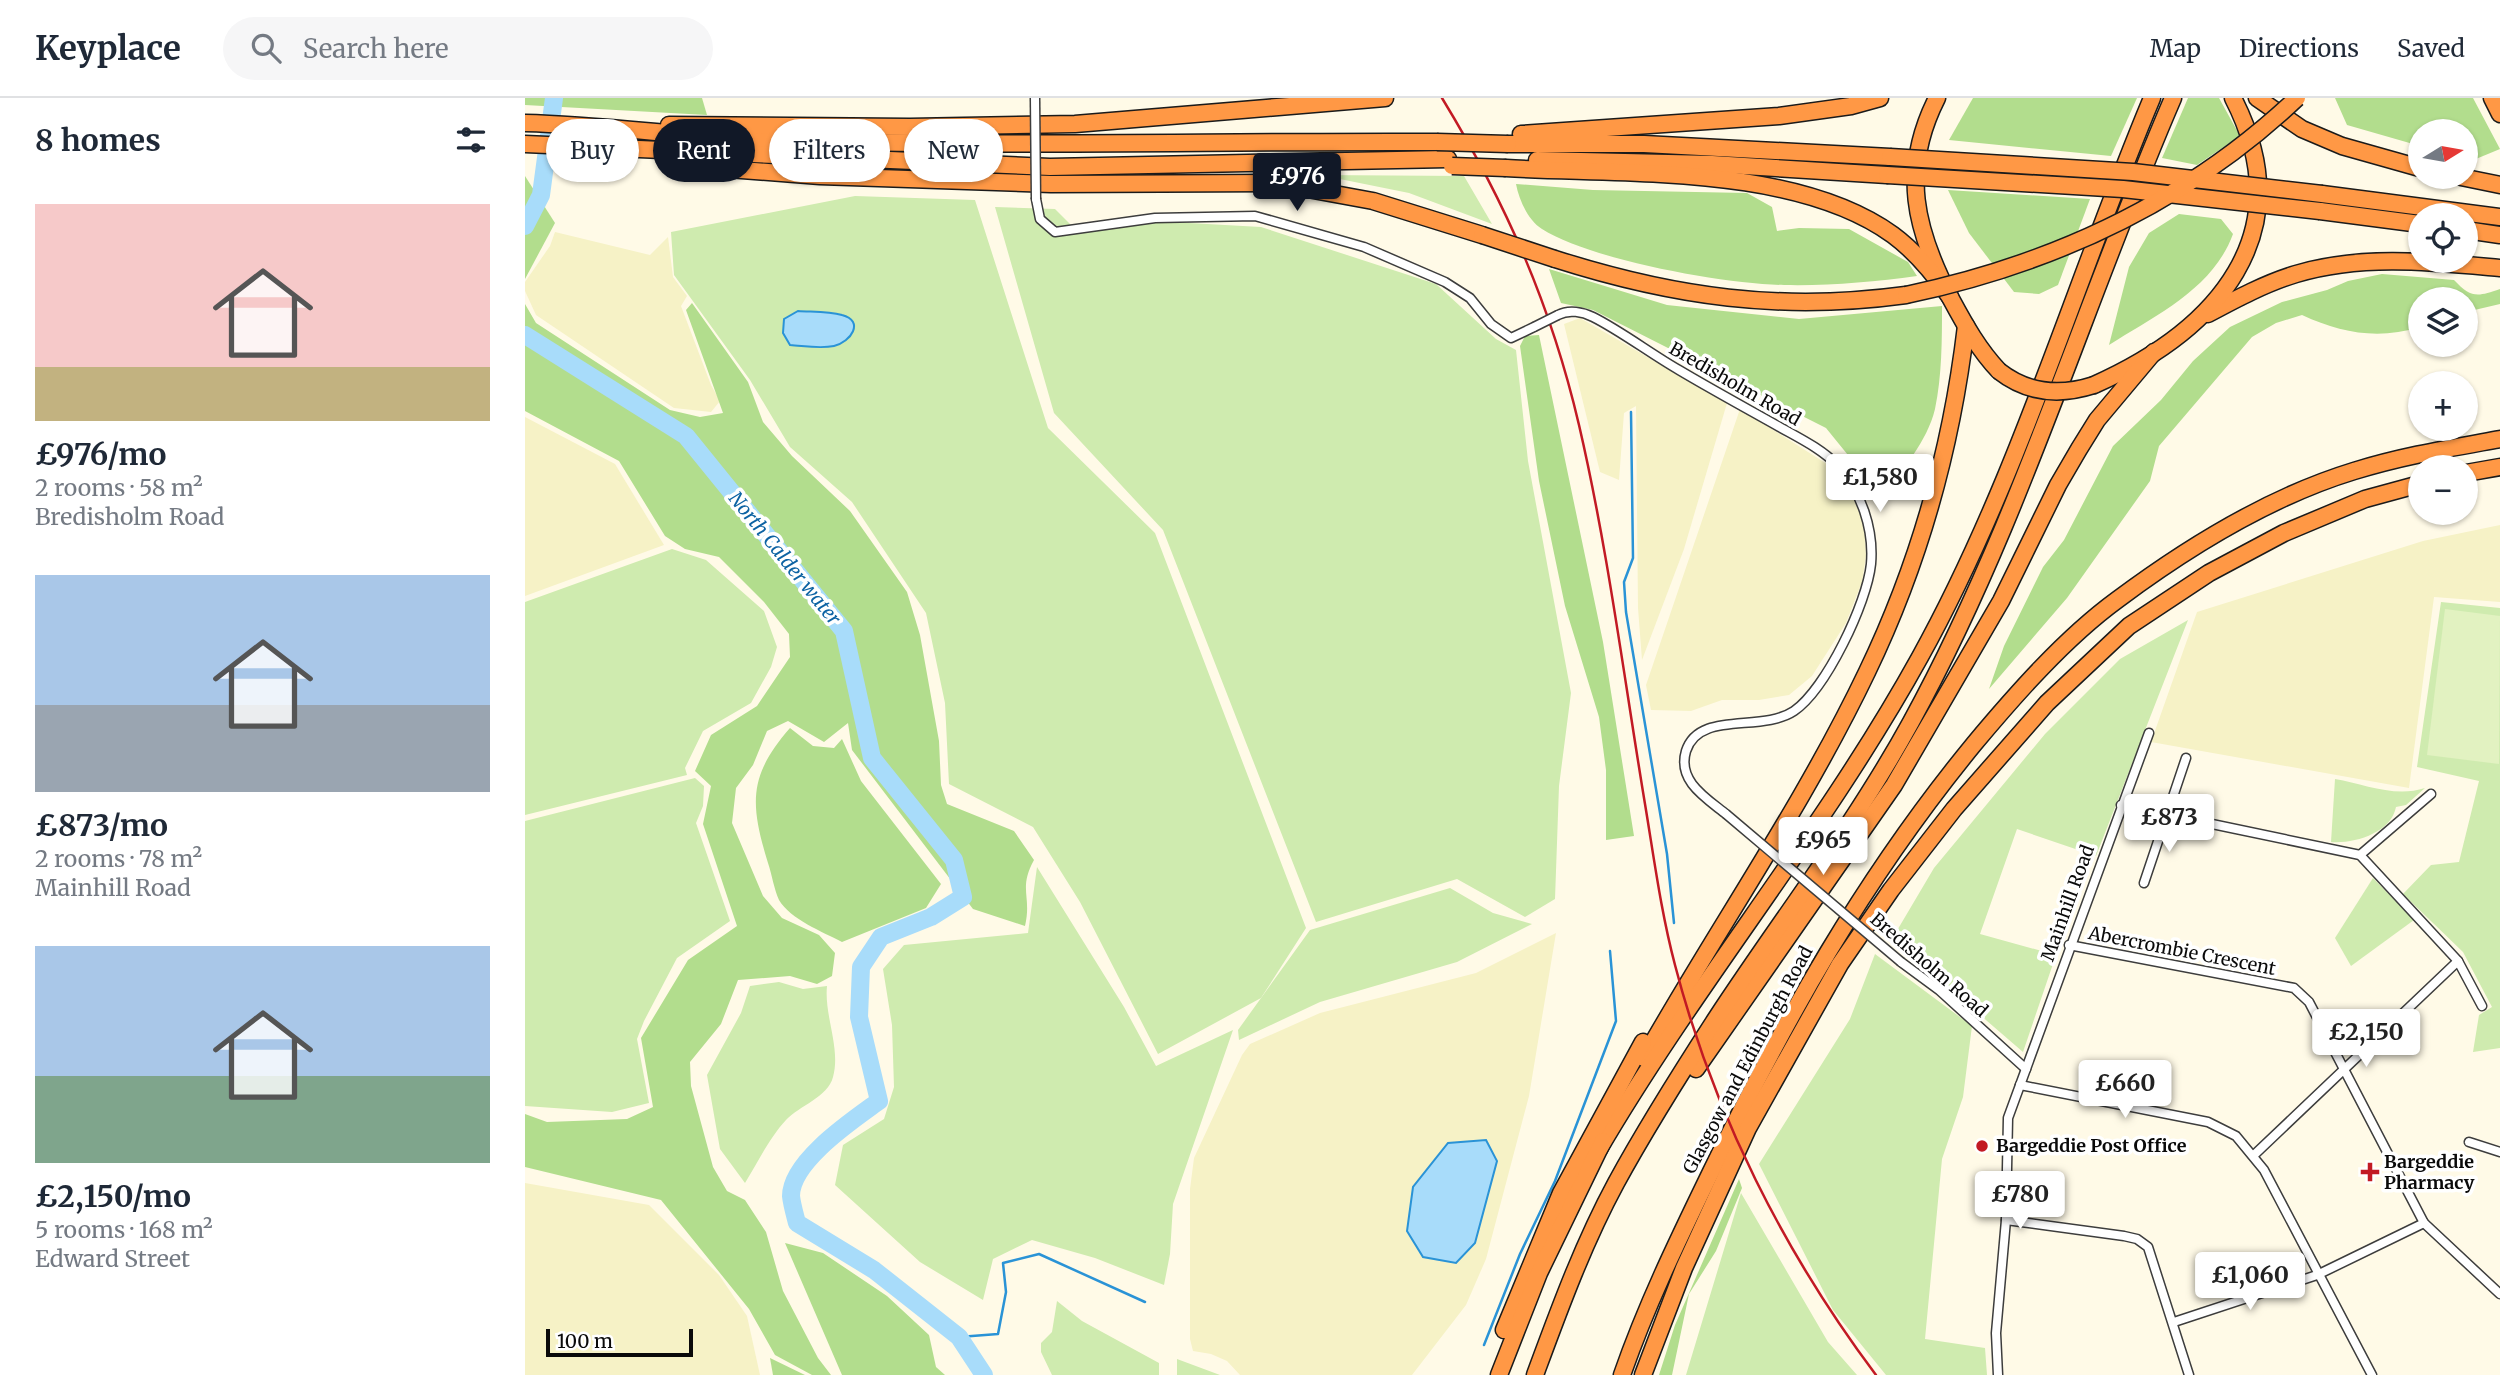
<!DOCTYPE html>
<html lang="en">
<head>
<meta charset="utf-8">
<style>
  body { margin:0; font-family:Merriweather,serif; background:#f6f6f7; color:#1f2937; height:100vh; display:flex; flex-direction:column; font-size:26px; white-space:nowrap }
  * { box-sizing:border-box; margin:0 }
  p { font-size:23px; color:#747a83 }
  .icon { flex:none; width:38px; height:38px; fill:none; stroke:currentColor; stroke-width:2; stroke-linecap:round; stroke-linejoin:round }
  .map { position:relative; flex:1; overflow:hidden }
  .side { display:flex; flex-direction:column; background:#fff; width:525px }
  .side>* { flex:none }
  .top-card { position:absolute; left:21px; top:21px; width:665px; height:63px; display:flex; gap:14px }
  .needle { width:46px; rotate:79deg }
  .fabs { position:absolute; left:1883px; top:21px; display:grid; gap:14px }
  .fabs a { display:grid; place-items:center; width:70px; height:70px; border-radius:50%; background:#fff; box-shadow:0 2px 5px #0004; font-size:35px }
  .scale { position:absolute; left:21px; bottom:18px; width:147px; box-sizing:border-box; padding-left:7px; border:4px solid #0a0a0a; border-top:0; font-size:19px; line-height:24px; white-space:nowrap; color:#0a0a0a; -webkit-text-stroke:5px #fff; paint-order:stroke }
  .price { position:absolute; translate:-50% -60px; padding:0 16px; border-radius:7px; background:#fff; color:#222; font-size:23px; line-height:46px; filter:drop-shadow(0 2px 4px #0008) }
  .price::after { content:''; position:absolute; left:50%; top:42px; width:21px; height:16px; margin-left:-10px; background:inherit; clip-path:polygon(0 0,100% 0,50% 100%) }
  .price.current { background:#111827; color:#fff }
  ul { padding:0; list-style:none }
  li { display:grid; align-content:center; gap:14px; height:371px; padding:0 35px }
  li span { display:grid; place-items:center; height:217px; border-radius:0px; color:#555 }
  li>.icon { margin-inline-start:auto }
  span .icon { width:126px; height:126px; fill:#fffc; stroke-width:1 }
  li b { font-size:30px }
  h2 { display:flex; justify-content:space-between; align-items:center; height:84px; padding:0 35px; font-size:30px }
  .chip { padding:0 24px; border-radius:32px; background:#fff; box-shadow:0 2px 5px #0004; font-size:24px; line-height:63px }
  .chip.current { background:#111827; color:#fff }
  header { display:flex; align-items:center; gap:42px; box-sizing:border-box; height:98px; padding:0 35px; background:#fff; border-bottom:2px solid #e0e1e3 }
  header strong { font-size:33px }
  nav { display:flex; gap:38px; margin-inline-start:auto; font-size:24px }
  .search { width:490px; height:63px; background:#f6f6f7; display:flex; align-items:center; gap:18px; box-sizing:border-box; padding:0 24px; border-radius:38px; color:#747a83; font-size:26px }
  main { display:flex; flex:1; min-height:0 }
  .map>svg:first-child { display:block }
</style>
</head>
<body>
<header>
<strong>Keyplace</strong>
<div class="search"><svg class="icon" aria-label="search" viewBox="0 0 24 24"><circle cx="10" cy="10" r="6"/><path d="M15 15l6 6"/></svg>Search here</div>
<nav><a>Map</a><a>Directions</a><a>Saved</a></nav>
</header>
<main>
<section class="side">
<h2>8 homes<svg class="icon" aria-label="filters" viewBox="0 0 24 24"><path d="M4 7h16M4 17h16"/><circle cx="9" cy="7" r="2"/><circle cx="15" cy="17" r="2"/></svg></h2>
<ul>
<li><span style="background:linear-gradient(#f6c9c9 75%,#c2b280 0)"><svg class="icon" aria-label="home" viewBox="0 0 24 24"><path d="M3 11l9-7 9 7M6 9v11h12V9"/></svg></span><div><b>£976/mo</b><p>2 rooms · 58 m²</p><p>Bredisholm Road</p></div></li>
<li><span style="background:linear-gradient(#a9c7e8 60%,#9aa5b1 0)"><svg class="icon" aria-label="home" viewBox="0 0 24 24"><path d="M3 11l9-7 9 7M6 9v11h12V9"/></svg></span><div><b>£873/mo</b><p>2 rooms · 78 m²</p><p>Mainhill Road</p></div></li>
<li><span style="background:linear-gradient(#a9c7e8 60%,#7fa58c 0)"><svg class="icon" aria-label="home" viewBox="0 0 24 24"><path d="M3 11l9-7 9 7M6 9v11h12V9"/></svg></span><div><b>£2,150/mo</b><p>5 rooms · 168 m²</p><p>Edward Street</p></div></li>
</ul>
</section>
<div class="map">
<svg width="1975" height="1277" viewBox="0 0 1975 1277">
  <rect width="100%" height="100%" fill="#fffae7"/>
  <!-- farmland -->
  <g fill="#f6f2c6">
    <path d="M30,134L125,157L143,139L148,179L162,198L156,208L186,287L195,303L186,314L149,310L11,217L0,193V184L25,148Z"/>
    <path d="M1055,220L1202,305L1159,451L1117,562L1113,510L1111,308L1099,315L1094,382L1075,374L1039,226Z"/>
    <path d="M1215,311L1302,366L1328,399L1336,419L1340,438L1341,458L1337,484L1321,525L1287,578L1264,597L1234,602H1197L1166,613L1126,612L1121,587Z"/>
    <path d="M0,319L90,366L139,447L0,498Z"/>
    <path d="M1975,427V504L1909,499L1884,690L1626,644L1672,514L1898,443Z"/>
    <path d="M1031,835L1004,998L961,1161L941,1207L887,1277H715L702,1263L686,1256L668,1253L665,1241V1091L669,1060L717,957L725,946L795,915L951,875Z"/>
    <path d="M0,1085L124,1107L194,1177L222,1218L235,1277H0Z"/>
  </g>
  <!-- green -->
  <g fill="#cfebaf">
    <path d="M795,77L939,78L967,126L884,95Z"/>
    <path d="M330,98L450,102L523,330L630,435L781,830L736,900L633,956L555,804L508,729L424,686L420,605L401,515L327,404L265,349L225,282L149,177L146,134Z"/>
    <path d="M470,109L530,111L553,134L628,123L736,129L911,186L971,241L991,252L1003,363L1046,595L1034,688L1030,801L1000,819L932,781L791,824L638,432L529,315Z"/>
    <path d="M147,451L181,462L239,513L252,549L246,569L226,605L178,633L160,670L162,677L0,717V504Z"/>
    <path d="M1916,504L1975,510V950L1948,954L1954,917L1967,909L1938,854L1878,796L1906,767L1934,764L1954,683L1892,669Z"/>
    <path d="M1663,522L1571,758L1492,731L1455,836L1531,857L1498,954L1367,841L1409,770L1520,636L1595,561Z"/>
    <path d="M170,680L179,688L178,708L171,725L205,823L152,860L119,923L112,941L124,1005L87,1014L0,1008V723Z"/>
    <path d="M1810,681C1839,686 1870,700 1900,690L1881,707L1871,709C1866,735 1829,746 1806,744Z"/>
    <path d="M512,769L599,909L631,968L708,932L648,1106L645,1156L639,1187L570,1160L507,1142L468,1161L458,1202L395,1164L310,1087L318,1047L359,1021L369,989L367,927L358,871L379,847L503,835Z"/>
    <path d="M1848,780L1889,822L1826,868L1810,840Z"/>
    <path d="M925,790L968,815L1007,826L932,864L795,904L714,942L713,932L785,832Z"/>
    <path d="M1350,856L1447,928L1438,999L1417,1061L1400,1241L1460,1250L1462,1277H1361L1308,1212L1234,1066L1325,921Z"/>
    <path d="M254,884L278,891L302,888C299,918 316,950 308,979C303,999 274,1008 261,1022C245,1039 233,1064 220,1085L195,1051L182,977L216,915L225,888Z"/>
    <path d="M1216,1095L1303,1244L1332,1277H1161Z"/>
    <path d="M532,1203L557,1223L634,1265V1277H527L516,1254V1245L527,1234Z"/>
    <path d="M652,1261L695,1277H652Z"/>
  </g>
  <!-- forest -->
  <g fill="#b2dd8d">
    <path d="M0,0H177L182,17L0,7Z"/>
    <path d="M1448,0H1612L1586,58L1424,42Z"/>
    <path d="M1663,0H1694L1715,38L1672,67L1637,60Z"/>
    <path d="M1810,0H1948L1975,51L1946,63L1941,61V33H1895V48L1822,27Z"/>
    <path d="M0,78L30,125L0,181Z"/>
    <path d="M991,86L1068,92L1222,95L1247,109L1252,133L1274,130L1324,131L1383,164L1392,178C1349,184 1302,188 1259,187C1199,186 1066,162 1017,131C1003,122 994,102 991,86Z"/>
    <path d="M1423,92L1565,101L1533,187L1514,196L1489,194L1444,135Z"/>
    <path d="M1654,116L1696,121L1708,136C1688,191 1631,217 1584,247L1604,169L1624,135Z"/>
    <path d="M1024,171L1142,207L1274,221L1417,208C1417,242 1417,278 1410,311C1402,344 1377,372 1357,399L1301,330L1068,212L1036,205Z"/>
    <path d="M1857,176L1929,182C1946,200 1952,199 1975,191V206L1941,214V201H1895V229C1853,242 1816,235 1777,217L1751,225L1727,239L1634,348L1625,383L1542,500L1464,591L1479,548L1518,469L1539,442L1588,348L1636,302L1668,263L1705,229L1757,204L1802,192L1823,183Z"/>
    <path d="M167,205L223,284L238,324L267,358L325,413L382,494L395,537L414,643L416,687L422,706L489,733L509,762C493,791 507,798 500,828L448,811L327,652L323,625L299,644L263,623L242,633L228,667L211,690L207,725L238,798L257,820L294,837L310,855L307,878L292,886L265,878L213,882L196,926L165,964L166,988L188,1069L202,1093L220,1102L241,1134L258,1193L293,1260L306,1277H287L250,1257L224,1211L136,1102L0,1069V1016L22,1024L102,1021L128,1009L116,940L163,862L212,828L178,726L186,688L170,673L186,637L232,608L265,559L264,536L239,504L194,459L160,451L140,438L94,363L0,313V206L11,225L145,312L175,319L198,315L161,212Z"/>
    <path d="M1014,237L1078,544L1109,738L1081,742V672L1074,619L1040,508L1014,383L995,248L1000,238Z"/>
    <path d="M265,630L288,648L309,650L317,641L336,683L416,786L401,810L317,844C298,834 265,821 254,802C249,791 247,777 243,765C225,706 223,678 265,630Z"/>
    <path d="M1214,1081L1217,1090L1191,1153L1164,1196L1147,1277H1134L1150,1227Z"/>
    <path d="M260,1145L298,1155L362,1198L404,1237L411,1269L420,1277H317Z"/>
    <path d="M245,1260L280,1277H248Z"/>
  </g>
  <!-- pitch -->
  <path fill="#e2f2c1" d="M1920,511L1975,518L1974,666L1902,657Z"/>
  <!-- water -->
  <g fill="#a8dcfa" stroke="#2a93d6" stroke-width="2">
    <path d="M273,213C287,214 303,213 317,217C340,223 326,244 309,248C295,251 280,248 265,247L258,235L259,221Z"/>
    <path d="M961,1042L972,1063L950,1145L931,1165L898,1159L882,1133L888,1089L923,1045Z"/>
  </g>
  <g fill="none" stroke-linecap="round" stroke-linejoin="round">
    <!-- stream -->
    <g stroke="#2a93d6" stroke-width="2.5">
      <path d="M1106,314L1108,460L1099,484L1101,514L1142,756L1149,825"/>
      <path d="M434,1239L473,1236L481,1194L478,1165L514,1156L620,1204"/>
      <path d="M959,1247L995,1156L1030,1083L1091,923L1085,853"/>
    </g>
    <!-- river -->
    <g stroke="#a8dcfa" stroke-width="18">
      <path d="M0,128L16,97L29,0"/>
      <path d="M0,237L161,338L319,533L347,660L429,762L438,799L406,819L356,839L336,869L334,919L354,1003C328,1022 266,1063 266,1098C267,1107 270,1117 272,1125L349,1172L434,1239L459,1277"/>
    </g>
    <!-- street casing -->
    <g stroke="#3d3d3d" stroke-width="11">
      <g id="street">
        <path d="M511,101L515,121L530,134L630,120L730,118L839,149L920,184L945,200L966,226L986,240L1009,229"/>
        <path d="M1033,217C1044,211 1058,214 1068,219C1096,233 1126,256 1154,272C1186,291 1219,309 1251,327C1272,339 1296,350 1313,368C1336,393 1349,431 1346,466C1342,505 1301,591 1269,613C1236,635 1174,612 1161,653C1152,683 1181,700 1201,716"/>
        <path d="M1596,707L1835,757L1933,863L1957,908"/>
        <path d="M1835,757L1906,696"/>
        <path d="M1619,785L1661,660"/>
        <path d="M1544,847L1769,890L1784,904L1899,1125L1975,1196"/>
        <path d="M1376,864L1414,892L1501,971"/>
        <path d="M1495,987L1683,1024L1711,1038L1739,1072L1847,1277"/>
        <path d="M1944,1044L1975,1054"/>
        <path d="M1729,1057L1933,863"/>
        <path d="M1481,1122L1599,1138L1612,1141L1623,1149L1664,1277"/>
        <path d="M1649,1224L1792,1177L1899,1125"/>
        <path d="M1473,1277L1471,1235L1481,1122L1483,1020L1624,635"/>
      </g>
    </g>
    <!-- highway casing -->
    <g stroke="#1b1b1b" stroke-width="19">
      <g id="highway">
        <path d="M1412,0C1375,73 1390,132 1426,201C1440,227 1454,252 1474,273"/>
        <path d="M1732,0L1777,31L1817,48L1895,70"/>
        <path d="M1967,0L1975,16"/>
        <path d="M0,25C81,27 162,39 243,42C466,49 689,43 912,44"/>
        <path d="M144,27L385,29L550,26L860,0"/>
        <path d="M996,36L1254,18L1326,8L1355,0"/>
        <path d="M0,46L525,69L923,61"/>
        <path d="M983,46H1119L1365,59"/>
        <path d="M140,60L164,68L295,78L526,86L750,85L848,103L957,137"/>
        <path d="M1012,62L1187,66L1362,77"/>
        <path d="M981,70C1098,77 1270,66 1368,137C1391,154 1409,176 1425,199"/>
        <path d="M1936,79L1975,87"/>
        <path d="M1797,96L1975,119"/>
        <path d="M1795,113L1895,126"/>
        <path d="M1941,132L1975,137"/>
        <path d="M1030,161C1149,199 1256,214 1381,197"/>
        <path d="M1683,216C1711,201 1741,185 1771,176C1837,156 1908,164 1975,170"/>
        <path d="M1569,287C1692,232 1778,136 1708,0"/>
        <path d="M1941,375L1975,369"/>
        <path d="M1119,960C1192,831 1278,708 1342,574C1394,466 1427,347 1441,228"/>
        <path d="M1171,971L1369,687L1476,503L1533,387L1554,351L1572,322L1629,254"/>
        <path d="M1074,1051C1173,882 1300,731 1395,559C1493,382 1549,186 1627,0"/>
        <path d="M979,1232L1036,1095L1118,944"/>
        <path d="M974,1277L1014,1175L1078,1043"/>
        <path d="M1010,1277C1034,1212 1058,1146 1091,1085C1122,1028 1157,973 1192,919C1257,820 1329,728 1386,624C1495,425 1558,208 1648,0"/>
        <path d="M1097,1277C1121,1208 1152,1144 1184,1078C1259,922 1339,780 1449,646C1490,597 1540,540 1592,502C1663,449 1744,399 1829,373C1877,358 1926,350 1975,341"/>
        <path d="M1118,1277L1159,1170L1223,1030L1315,866L1366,792L1429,711L1522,605L1604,528L1684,475L1759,435L1840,401L1895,386"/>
      </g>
    </g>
    <!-- street -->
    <use href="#street" stroke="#fff" stroke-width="8"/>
    <!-- highway -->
    <use href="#highway" stroke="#ff9845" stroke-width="16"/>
    <!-- rail -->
    <path stroke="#c21a24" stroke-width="2.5" d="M917,0C981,105 1026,207 1054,327C1083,452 1099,580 1120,706C1129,760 1136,814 1150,867C1188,1014 1260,1156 1351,1277"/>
    <!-- street-bridge casing -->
    <g stroke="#3d3d3d" stroke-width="11" stroke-linecap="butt">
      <g id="street-bridge">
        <path d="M510,0L511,101"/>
        <path d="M1009,229L1033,217"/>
        <path d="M1201,716L1376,864"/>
      </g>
    </g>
    <!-- highway-bridge casing -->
    <g stroke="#1b1b1b" stroke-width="19" stroke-linecap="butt">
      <g id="highway-bridge">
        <path d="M912,44L983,46"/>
        <path d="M1365,59L1608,74L1797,96"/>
        <path d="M927,68L981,70"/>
        <path d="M1362,77L1598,91L1795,113"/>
        <path d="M957,137L1030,161"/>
        <path d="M1381,197C1528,166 1662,104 1772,0"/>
        <path d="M1474,273C1502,295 1535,298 1569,287"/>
      </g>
    </g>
    <!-- street-bridge -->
    <use href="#street-bridge" stroke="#fff" stroke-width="8"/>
    <!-- highway-bridge -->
    <use href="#highway-bridge" stroke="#ff9845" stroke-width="16"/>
  </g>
  <!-- markers -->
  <g fill="#c21a24" stroke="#fff" stroke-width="2.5">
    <circle cx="1457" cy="1048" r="7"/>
    <path d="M1841.5 1063.5h7v7h7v7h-7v7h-7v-7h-7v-7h7z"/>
  </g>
  <g text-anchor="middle" stroke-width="7" stroke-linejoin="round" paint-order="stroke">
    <!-- street labels -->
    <g font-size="18" fill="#0a0a0a" stroke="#fff">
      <text transform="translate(1210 286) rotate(30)" y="6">Bredisholm Road</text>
      <text transform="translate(1543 805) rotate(-70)" y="6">Mainhill Road</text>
      <text transform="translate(1657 853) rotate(11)" y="6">Abercrombie Crescent</text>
      <text transform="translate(1404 867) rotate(41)" y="6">Bredisholm Road</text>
      <text transform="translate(1223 962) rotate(-62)" y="6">Glasgow and Edinburgh Road</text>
    </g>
    <!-- poi labels -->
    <g font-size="18" font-weight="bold" fill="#0a0a0a" stroke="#fff" text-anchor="start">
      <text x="1471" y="1054">Bargeddie Post Office</text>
      <text x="1859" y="1070">Bargeddie<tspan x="1859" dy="21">Pharmacy</tspan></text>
    </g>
    <!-- water labels -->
    <g font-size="19" font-style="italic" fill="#0d63a3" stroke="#fff">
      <text transform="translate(260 460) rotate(51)" y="7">North Calder water</text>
    </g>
  </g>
</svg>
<div class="fabs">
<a><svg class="needle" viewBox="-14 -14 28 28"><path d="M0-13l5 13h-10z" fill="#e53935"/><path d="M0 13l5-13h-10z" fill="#747a83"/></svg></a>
<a><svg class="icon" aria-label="locate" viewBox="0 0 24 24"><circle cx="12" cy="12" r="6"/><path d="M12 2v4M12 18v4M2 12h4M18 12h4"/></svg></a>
<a><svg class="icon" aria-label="layers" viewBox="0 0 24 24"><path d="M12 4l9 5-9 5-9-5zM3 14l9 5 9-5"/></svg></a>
<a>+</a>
<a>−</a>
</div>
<div class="scale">100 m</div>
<b class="price current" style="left:772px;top:115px">£976</b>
<b class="price" style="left:1355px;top:416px">£1,580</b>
<b class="price" style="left:1644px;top:756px">£873</b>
<b class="price" style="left:1298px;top:779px">£965</b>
<b class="price" style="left:1841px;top:971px">£2,150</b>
<b class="price" style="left:1600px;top:1022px">£660</b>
<b class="price" style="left:1495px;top:1133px">£780</b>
<b class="price" style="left:1725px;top:1214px">£1,060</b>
<div class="top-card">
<a class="chip">Buy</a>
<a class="chip current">Rent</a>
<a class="chip">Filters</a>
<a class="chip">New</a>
</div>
</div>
</main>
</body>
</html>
